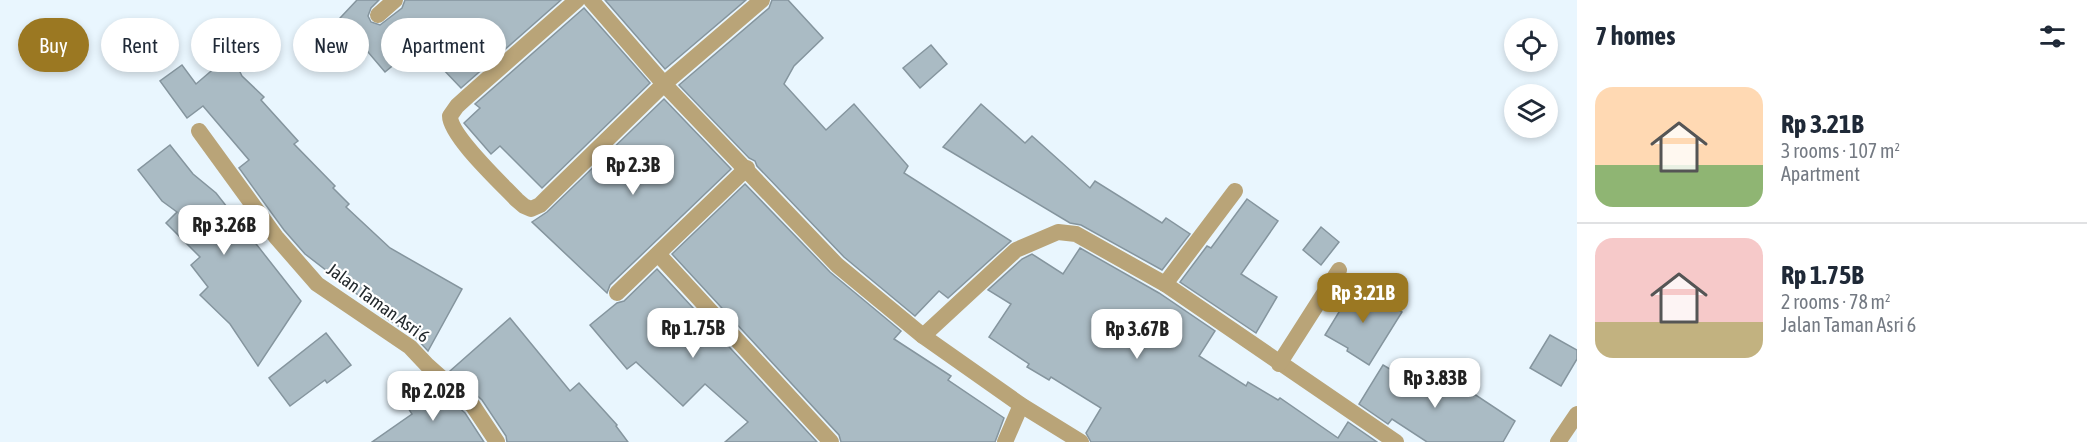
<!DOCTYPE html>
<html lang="en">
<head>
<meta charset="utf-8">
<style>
  body { margin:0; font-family:"Asap Condensed",sans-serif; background:#f2f2f3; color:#1f2937; height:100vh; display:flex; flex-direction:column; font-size:22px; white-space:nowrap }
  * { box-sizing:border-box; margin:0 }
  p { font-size:20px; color:#747a83 }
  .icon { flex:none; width:33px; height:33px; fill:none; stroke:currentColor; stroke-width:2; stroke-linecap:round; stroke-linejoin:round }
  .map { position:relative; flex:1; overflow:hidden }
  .panel { display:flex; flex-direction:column; background:#fff; width:510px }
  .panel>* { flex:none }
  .top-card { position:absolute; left:18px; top:18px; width:570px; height:54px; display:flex; gap:12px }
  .controls { position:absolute; left:1504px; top:18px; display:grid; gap:12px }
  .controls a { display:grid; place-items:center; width:54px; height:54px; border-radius:50%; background:#fff; box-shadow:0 3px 9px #0003; font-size:30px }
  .price { position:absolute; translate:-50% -51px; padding:0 14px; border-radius:12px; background:#fff; color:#222; font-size:20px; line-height:39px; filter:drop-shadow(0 2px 3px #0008) }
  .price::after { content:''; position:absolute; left:50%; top:36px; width:18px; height:14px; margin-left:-9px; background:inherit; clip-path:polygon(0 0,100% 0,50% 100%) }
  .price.active { background:#9b7822; color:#fff }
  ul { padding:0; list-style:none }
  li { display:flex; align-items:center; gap:18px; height:150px; padding:0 18px }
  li+li { border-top:2px solid #e0e1e3 }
  li span { display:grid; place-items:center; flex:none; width:168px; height:120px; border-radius:18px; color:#555 }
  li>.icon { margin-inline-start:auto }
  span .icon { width:72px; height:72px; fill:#fffc; stroke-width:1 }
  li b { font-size:26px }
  h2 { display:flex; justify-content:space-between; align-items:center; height:72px; padding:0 18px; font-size:26px }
  .pill { padding:0 21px; border-radius:27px; background:#fff; box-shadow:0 3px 9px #0003; font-size:21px; line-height:54px }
  .pill.active { background:#9b7822; color:#fff }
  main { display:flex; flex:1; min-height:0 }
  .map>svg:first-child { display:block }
</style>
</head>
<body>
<main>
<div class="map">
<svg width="1577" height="442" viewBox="0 0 1577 442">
  <rect width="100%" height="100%" fill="#e9f6fe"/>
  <!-- building -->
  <g fill="#aabbc4" stroke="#85959e" stroke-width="1.5">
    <path d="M357,0H379L371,8L368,16L371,22L380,25L402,8L405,0H561L461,88L419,44L385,72L357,39L344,52L325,34Z"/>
    <path d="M605,0H746L665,69Z"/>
    <path d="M772,0H788L823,38L794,66L784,84L826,130L854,104L908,166L904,173L1011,241L948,298L939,291L915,316L844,257L757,166L755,161L749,158L679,85L769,8Z"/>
    <path d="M584,8L650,83L542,188L500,146L491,154L464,123L480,108L475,104Z"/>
    <path d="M931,45L947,64L920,88L903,68Z"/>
    <path d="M231,54L242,76L264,97L261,100L298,141L294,144L335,186L333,188L349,204L346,207L390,248L462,289L428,351L416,338L383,316L384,315L305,254L284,230L239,168L249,160L203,106L187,118L160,81L182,65L196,84Z"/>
    <path d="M664,99L731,169L610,285L607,293L532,222L547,212Z"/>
    <path d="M981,104L1025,143L1032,136L1090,188L1095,181L1162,223L1166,218L1190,234L1162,270L1081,225L1070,223L943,147Z"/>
    <path d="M170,145L193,174L216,193L301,301L258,366L230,324L200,295L208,287L191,265L200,257L166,223L177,212L162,201L138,170Z"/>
    <path d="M745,184L830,272L901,331L894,339L951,376L948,380L1004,418L995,442H841L839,435L672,254Z"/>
    <path d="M1247,199L1278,221L1241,274L1277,297L1256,333L1180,282L1207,246L1211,248Z"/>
    <path d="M1321,227L1339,242L1321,265L1303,250Z"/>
    <path d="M1080,248L1159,293L1215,331L1199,356L1246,386L1248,382L1278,400L1280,398L1338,438L1348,422L1377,442H1091L1086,433L1101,408L1051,377L1049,380L1027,367L1029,364L989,337L1011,304L988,290L1022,259L1032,254L1063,274Z"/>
    <path d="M657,269L817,442H725L748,422L705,384L683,406L636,362L627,369L590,325L617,303L624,301Z"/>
    <path d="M1356,284L1402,312L1369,365L1347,351L1348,348L1325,335Z"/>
    <path d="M510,318L570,391L579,383L617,425L616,426L628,442H507L506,436L482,400L450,371Z"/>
    <path d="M326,333L351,365L327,383L325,380L290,406L269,378Z"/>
    <path d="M1550,335L1577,350V359L1561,386L1530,368Z"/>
    <path d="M1383,365L1419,386L1432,366L1515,421L1503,442H1427L1392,419L1388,424L1359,404Z"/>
    <path d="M434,385L465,413L484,442H372L412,414L408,408Z"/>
  </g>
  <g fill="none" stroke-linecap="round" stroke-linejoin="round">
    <!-- minor -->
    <g stroke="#b9a478" stroke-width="16">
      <path d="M577,0L468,96L457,106L450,116C450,136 502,184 517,200L524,206L531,209L540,205L548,197L664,84L762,0"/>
      <path d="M591,0L664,84L837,265L923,336L1021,405L1081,442"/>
      <path d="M378,15L395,0"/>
      <path d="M199,131L276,237L317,284L410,347L427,365L473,406L497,442"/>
      <path d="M658,254L831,442"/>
      <path d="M1165,284L1235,191"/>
      <path d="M617,293L747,168"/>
      <path d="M923,336L1016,250L1058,232L1076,234L1165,284L1396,442"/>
      <path d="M1279,364L1339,270"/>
      <path d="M1005,442L1021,405"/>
      <path d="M1558,442L1577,414"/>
    </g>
  </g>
  <g text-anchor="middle" stroke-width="4.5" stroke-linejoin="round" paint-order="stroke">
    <!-- street labels -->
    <g font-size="18" fill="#23292d" stroke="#fff">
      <text transform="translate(378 303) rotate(36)" y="6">Jalan Taman Asri 6</text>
    </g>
  </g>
</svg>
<div class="controls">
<a><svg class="icon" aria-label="locate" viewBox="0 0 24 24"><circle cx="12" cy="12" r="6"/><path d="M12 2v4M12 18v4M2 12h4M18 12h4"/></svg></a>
<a><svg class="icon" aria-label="layers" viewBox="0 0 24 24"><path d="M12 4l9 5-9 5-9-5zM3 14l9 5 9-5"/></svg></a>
</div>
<b class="price" style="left:633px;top:196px">Rp 2.3B</b>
<b class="price" style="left:224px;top:256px">Rp 3.26B</b>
<b class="price active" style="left:1363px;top:324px">Rp 3.21B</b>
<b class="price" style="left:693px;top:359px">Rp 1.75B</b>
<b class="price" style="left:1137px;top:360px">Rp 3.67B</b>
<b class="price" style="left:1435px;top:409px">Rp 3.83B</b>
<b class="price" style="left:433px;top:422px">Rp 2.02B</b>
<div class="top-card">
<a class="pill active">Buy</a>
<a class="pill">Rent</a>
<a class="pill">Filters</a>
<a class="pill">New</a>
<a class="pill">Apartment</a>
</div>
</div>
<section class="panel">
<h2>7 homes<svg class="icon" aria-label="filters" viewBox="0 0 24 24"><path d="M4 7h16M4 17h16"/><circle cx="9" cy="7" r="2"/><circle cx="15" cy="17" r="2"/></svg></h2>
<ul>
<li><span style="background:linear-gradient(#ffd9b3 65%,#8fb573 0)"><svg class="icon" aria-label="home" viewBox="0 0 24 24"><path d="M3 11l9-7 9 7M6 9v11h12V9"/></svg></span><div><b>Rp 3.21B</b><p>3 rooms · 107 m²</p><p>Apartment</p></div></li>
<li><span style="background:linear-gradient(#f6c9c9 70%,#c2b280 0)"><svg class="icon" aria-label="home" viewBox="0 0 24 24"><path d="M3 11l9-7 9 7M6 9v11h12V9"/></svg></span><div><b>Rp 1.75B</b><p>2 rooms · 78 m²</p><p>Jalan Taman Asri 6</p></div></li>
</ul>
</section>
</main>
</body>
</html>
